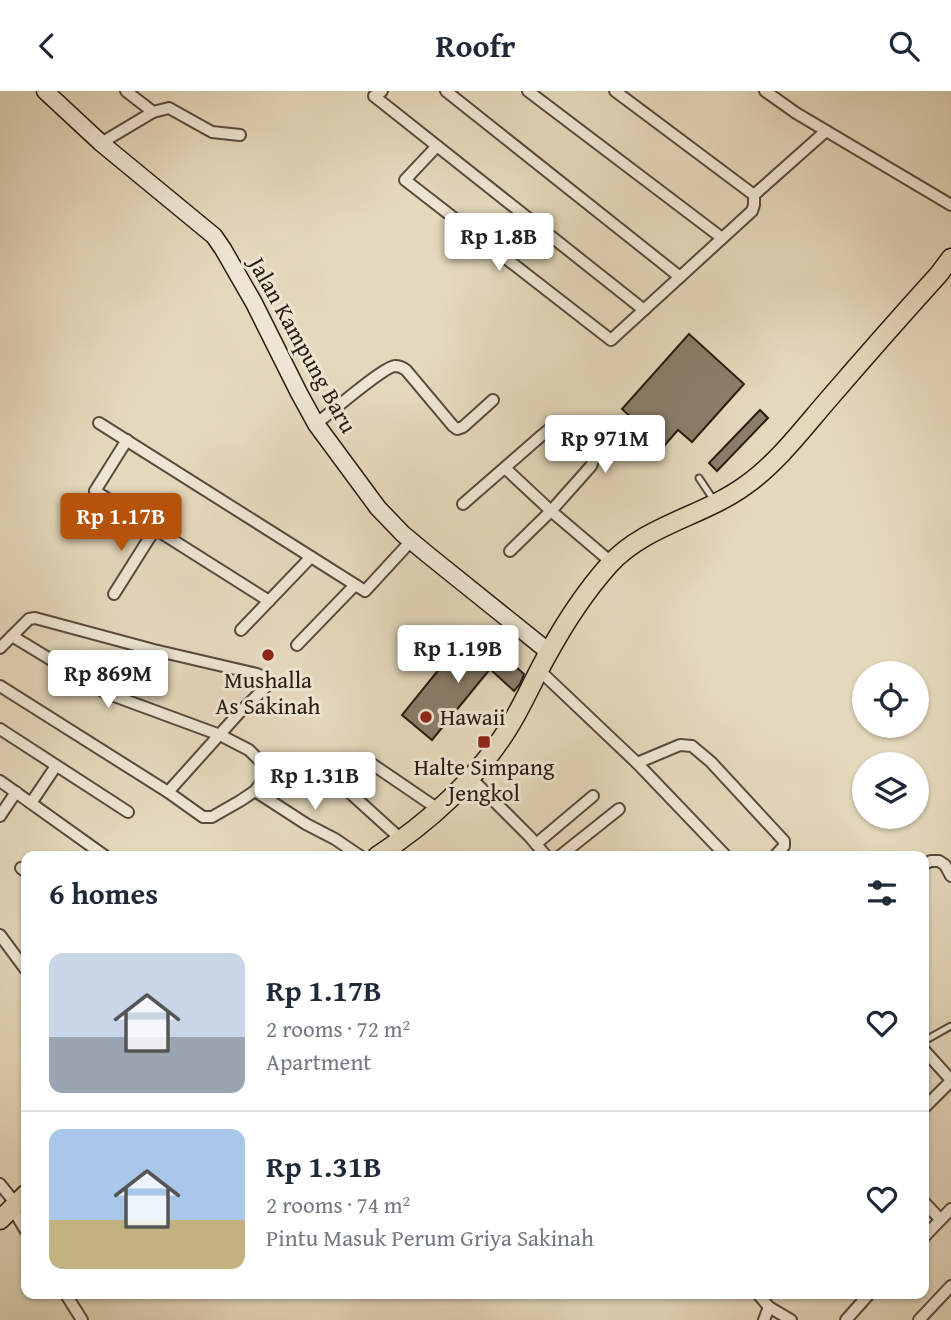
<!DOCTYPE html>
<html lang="en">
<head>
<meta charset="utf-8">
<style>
  body { margin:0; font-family:"Gentium Book Plus",serif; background:#f6f6f7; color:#1f2937; height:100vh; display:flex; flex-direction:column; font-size:26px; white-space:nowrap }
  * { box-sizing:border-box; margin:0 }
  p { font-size:23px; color:#747a83 }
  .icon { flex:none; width:38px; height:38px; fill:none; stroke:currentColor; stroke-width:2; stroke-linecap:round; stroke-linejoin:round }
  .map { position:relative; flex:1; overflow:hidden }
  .side { position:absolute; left:21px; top:760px; width:908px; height:448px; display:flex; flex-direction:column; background:#fff; border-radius:14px; box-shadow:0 2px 5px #0004 }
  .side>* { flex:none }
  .tools { position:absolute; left:852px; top:570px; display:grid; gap:14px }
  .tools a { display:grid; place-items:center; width:77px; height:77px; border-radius:50%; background:#fff; box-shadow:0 2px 5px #0004; font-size:35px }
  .price { position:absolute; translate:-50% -60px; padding:0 16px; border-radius:7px; background:#fff; color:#222; font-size:23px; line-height:46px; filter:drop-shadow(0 2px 4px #0008) }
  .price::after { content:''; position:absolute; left:50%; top:42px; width:21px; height:16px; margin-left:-10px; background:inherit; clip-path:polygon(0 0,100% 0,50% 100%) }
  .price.selected { background:#b45309; color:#fff }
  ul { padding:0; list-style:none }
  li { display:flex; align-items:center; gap:21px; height:175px; padding:0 28px }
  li+li { border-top:2px solid #e0e1e3 }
  li span { display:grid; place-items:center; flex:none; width:196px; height:140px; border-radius:14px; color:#555 }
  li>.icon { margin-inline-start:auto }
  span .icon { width:84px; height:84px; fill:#fffc; stroke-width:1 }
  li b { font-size:30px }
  h2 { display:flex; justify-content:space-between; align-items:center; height:84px; padding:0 28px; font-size:30px }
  header { display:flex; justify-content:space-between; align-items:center; height:91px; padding:0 28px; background:#fff; font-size:32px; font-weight:700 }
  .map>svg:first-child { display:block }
</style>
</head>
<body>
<header><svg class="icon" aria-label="back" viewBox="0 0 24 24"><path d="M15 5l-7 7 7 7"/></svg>Roofr<svg class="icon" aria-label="search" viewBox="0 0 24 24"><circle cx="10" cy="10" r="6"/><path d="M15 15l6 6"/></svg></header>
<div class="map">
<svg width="951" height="1229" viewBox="0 0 951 1229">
  <rect width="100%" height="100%" fill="#e5d9bc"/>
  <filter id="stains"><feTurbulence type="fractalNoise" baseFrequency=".00286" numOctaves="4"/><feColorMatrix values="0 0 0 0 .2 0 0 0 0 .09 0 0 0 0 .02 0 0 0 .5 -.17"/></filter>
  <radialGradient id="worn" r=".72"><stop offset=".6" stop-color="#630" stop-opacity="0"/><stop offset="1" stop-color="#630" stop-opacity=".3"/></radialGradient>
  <!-- building -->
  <g fill="#8b7e6a" stroke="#291b12" stroke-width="2">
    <path d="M689,243L744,293L692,351L678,339L663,356L622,318Z"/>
    <path d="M760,319L768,327L717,380L709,372Z"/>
    <path d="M465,546L480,558L487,550L524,583L520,593L514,600L490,578L432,649L402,624Z"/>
  </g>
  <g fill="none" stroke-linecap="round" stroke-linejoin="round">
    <!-- lane casing -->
    <g stroke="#584a3c" stroke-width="9">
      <g id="lane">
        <path d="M699,387L713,408"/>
        <path d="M924,950L951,935"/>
      </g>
    </g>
    <!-- street casing -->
    <g stroke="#584a3c" stroke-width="14">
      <g id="street">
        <path d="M126,0L153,21"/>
        <path d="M382,0L374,5L644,219"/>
        <path d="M446,0L680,186"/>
        <path d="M528,0L722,147"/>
        <path d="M765,0L796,22L951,114"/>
        <path d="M101,52L153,21L169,17L212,41L240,44"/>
        <path d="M437,55L405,89L611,249L752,120L754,114V104L615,0"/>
        <path d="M754,104L826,40"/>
        <path d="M99,332L365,500L411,450"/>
        <path d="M316,333C329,323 383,276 395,275C400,275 402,276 406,279L453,335L457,338L463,336L493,309"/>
        <path d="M127,349L95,400L269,510"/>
        <path d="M505,377L551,420L611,471"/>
        <path d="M463,413L541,345C545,342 551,336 556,335C564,334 588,356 591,364C594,369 593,370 591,375L551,420L510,460"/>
        <path d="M114,503L155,438"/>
        <path d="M241,539L311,466"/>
        <path d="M12,545L29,528L35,527L154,559L257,583L267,588L268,592L264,598L239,622L168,701"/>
        <path d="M297,554L355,494"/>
        <path d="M0,557L12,545L106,602L220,644L249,659L261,671L265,686L255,700L240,710L212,726H203L168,701L0,595"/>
        <path d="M539,579L637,672L726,765"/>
        <path d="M0,638L128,721"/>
        <path d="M637,672L680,654L692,655L711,671L784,750V755L775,765"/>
        <path d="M372,673L438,718"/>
        <path d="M470,686L530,746L546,765"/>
        <path d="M0,690L105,765"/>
        <path d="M255,700L306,733L335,748L360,765"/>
        <path d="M348,700L402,749"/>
        <path d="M31,712L56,675"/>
        <path d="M0,725L16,701"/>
        <path d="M536,753L593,705"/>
        <path d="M560,765L619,718"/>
        <path d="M924,773L931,770H939L945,774L951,785"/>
        <path d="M21,777L26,781"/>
        <path d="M0,844L26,879"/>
        <path d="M924,959L951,989"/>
        <path d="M924,1017L951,990"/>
        <path d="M0,1093L16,1113"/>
        <path d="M924,1111L940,1128"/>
        <path d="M12,1117L26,1140"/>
        <path d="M924,1146L951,1118"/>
        <path d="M65,1202L82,1229"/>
        <path d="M757,1202L769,1216L791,1229"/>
        <path d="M764,1229L769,1216"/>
        <path d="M846,1229L870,1202"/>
        <path d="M919,1229L951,1195"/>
      </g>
    </g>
    <!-- secondary casing -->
    <g stroke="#291b12" stroke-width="19">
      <path id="secondary" d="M45,0L101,52L214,145L223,158L254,212L299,302L316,333L378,417L403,443L427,463L549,561"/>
    </g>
    <!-- primary casing -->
    <g stroke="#291b12" stroke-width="21">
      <g id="primary">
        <path d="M377,765C427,733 478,687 509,636C524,612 535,585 549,561C566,530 586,500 609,474C645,434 704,425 746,394C777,372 802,339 827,310C864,267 901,225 939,183L951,167"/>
        <path d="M0,1129L26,1103"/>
      </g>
    </g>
    <!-- lane -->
    <use href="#lane" stroke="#eee6d3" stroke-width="5"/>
    <!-- street -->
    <use href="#street" stroke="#eee6d3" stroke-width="10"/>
    <!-- secondary -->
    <use href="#secondary" stroke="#eee6d3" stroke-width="16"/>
    <!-- primary -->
    <use href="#primary" stroke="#e5d9bc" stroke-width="18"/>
  </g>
  <!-- markers -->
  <g fill="#8f2418" stroke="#eee6d3" stroke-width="2.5">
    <circle cx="268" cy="564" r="7"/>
    <circle cx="426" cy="626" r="7"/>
    <rect x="477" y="644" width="14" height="14" rx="3.5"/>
  </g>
  <g text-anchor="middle" stroke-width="6" stroke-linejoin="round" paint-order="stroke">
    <!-- street labels -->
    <g font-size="23" fill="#291b12" stroke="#eee6d3">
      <text transform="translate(303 254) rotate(61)" y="8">Jalan Kampung Baru</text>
    </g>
    <!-- poi labels -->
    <g font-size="23" fill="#291b12" stroke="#eee6d3">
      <text x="268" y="597">Mushalla<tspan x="268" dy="26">As Sakinah</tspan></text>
      <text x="440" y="634" text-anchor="start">Hawaii</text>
      <text x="484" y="684">Halte Simpang<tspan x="484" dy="26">Jengkol</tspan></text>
    </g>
  </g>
  <rect width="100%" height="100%" filter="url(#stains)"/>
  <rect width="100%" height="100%" fill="url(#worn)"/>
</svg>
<div class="tools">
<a><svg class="icon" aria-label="locate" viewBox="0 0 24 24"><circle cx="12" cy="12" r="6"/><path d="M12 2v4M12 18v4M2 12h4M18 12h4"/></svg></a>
<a><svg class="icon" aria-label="layers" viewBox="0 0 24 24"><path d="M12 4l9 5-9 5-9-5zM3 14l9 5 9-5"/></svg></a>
</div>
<b class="price" style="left:499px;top:182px">Rp 1.8B</b>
<b class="price" style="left:605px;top:384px">Rp 971M</b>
<b class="price selected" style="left:121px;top:462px">Rp 1.17B</b>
<b class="price" style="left:458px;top:594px">Rp 1.19B</b>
<b class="price" style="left:108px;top:619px">Rp 869M</b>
<b class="price" style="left:315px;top:721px">Rp 1.31B</b>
<section class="side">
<h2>6 homes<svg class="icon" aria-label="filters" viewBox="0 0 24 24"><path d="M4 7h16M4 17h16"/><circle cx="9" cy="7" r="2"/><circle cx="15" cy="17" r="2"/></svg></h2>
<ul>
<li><span style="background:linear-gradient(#c9d6e8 60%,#9aa5b1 0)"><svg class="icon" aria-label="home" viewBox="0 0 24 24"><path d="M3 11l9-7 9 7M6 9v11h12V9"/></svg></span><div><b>Rp 1.17B</b><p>2 rooms · 72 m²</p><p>Apartment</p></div><svg class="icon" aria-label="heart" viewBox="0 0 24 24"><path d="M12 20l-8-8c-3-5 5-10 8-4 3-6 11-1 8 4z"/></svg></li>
<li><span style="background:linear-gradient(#a9c7e8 65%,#c2b280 0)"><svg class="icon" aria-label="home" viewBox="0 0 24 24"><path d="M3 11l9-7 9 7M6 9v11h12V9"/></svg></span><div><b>Rp 1.31B</b><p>2 rooms · 74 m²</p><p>Pintu Masuk Perum Griya Sakinah</p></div><svg class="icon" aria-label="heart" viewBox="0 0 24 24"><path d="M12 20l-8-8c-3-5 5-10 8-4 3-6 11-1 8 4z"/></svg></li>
</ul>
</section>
</div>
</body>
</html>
